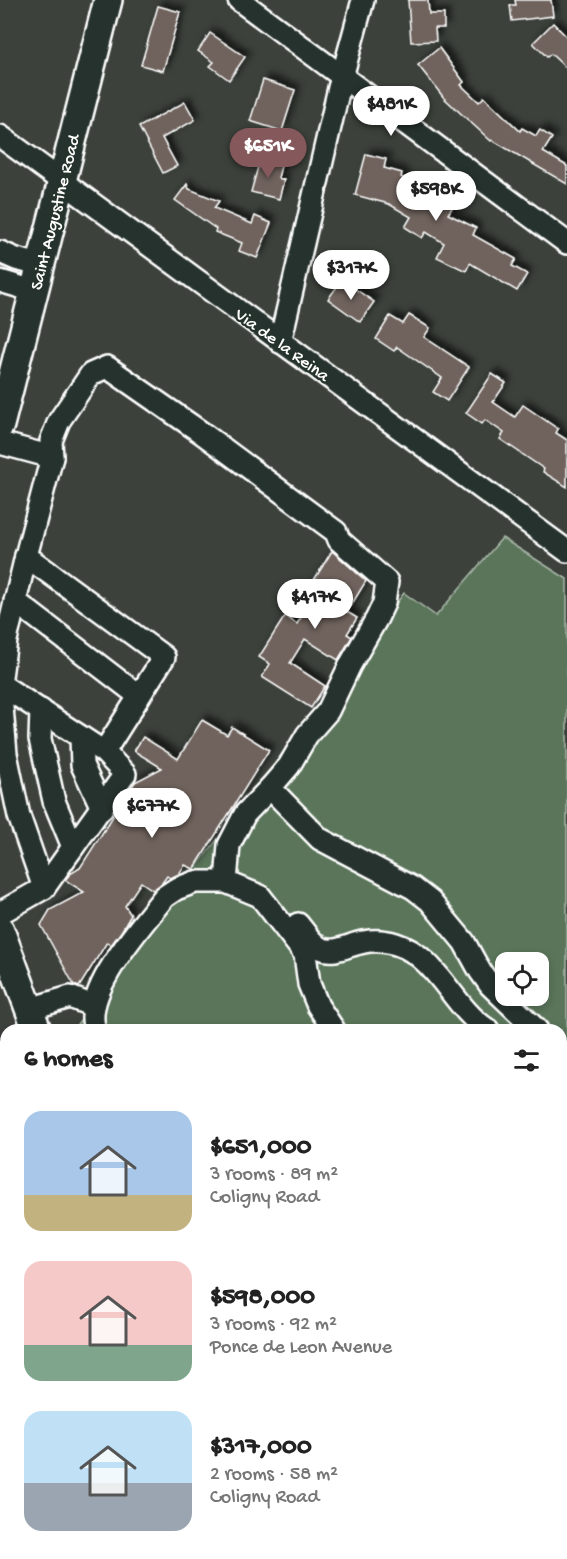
<!DOCTYPE html>
<html lang="en">
<head>
<meta charset="utf-8">
<style>
  body { margin:0; font-family:"Gochi Hand",sans-serif; background:#f2f2f2; color:#222; height:100vh; display:flex; flex-direction:column; font-size:22px; white-space:nowrap }
  * { box-sizing:border-box; margin:0 }
  p { font-size:20px; color:#767676 }
  .icon { flex:none; width:33px; height:33px; fill:none; stroke:currentColor; stroke-width:2; stroke-linecap:round; stroke-linejoin:round }
  .map { position:relative; flex:1; overflow:hidden }
  .panel { position:absolute; left:0px; top:1024px; width:567px; height:536px; display:flex; flex-direction:column; background:#fff; border-radius:18px 18px 0 0; box-shadow:0 3px 9px #0003 }
  .panel>* { flex:none }
  .buttons { position:absolute; left:495px; top:952px; display:grid; gap:12px }
  .buttons a { display:grid; place-items:center; width:54px; height:54px; border-radius:12px; background:#fff; box-shadow:0 3px 9px #0003; font-size:30px }
  .price { position:absolute; translate:-50% -51px; padding:0 14px; border-radius:21px; background:#fff; color:#222; font-size:20px; line-height:39px; filter:drop-shadow(0 2px 3px #0008) }
  .price::after { content:''; position:absolute; left:50%; top:36px; width:18px; height:14px; margin-left:-9px; background:inherit; clip-path:polygon(0 0,100% 0,50% 100%) }
  .price.selected { background:#85585c; color:#fff }
  ul { padding:0; list-style:none }
  li { display:flex; align-items:center; gap:18px; height:150px; padding:0 24px }
  li span { display:grid; place-items:center; flex:none; width:168px; height:120px; border-radius:18px; color:#555 }
  li>.icon { margin-inline-start:auto }
  span .icon { width:72px; height:72px; fill:#fffc; stroke-width:1 }
  li b { font-size:26px }
  h2 { display:flex; justify-content:space-between; align-items:center; height:72px; padding:0 24px; font-size:26px }
  .map>svg:first-child { display:block }
</style>
</head>
<body>
<div class="map">
<svg width="567" height="1559" viewBox="0 0 567 1559">
  <defs>
    <filter id="shadow"><feDropShadow dx="5" dy="-5" stdDeviation="3" flood-color="#0009"/></filter>
  </defs>
  <rect width="100%" height="100%" fill="#3c413b"/>
  <filter id="ink" filterUnits="userSpaceOnUse"><feTurbulence type="fractalNoise" baseFrequency=".0167" numOctaves="2"/><feDisplacementMap in="SourceGraphic" scale="12" xChannelSelector="R" yChannelSelector="G"/><feConvolveMatrix kernelMatrix="1 2 1 2 8 2 1 2 1" color-interpolation-filters="sRGB"/></filter>
  <g filter="url(#ink)">
    <!-- green -->
    <path fill="#5a745a" stroke="#acbaac" stroke-width="1.5" fill-rule="evenodd" d="M502,538L567,579V1559H267L265,1554H561V1030H76L75,1027L404,593L436,616ZM506,963H538V996H506Z"/>
    <!-- water -->
    <g fill="#45696a" stroke="#8fa5a6" stroke-width="1.5">
      <path d="M561,1445L567,1448V1502L561,1504Z"/>
      <path d="M364,1554H545V1559H365Z"/>
    </g>
    <!-- building -->
    <g fill="#6f635d" stroke="#fff" stroke-width="1.5" filter="url(#shadow)">
      <path d="M408,0H428L429,14H444V28H435L436,41L411,42Z"/>
      <path d="M515,0H551L553,16L512,21L510,5H516Z"/>
      <path d="M158,6L180,12L163,71L141,65Z"/>
      <path d="M553,23L567,37V69L551,54L547,57L533,43Z"/>
      <path d="M210,33L245,57L229,80L210,66L214,62L198,51Z"/>
      <path d="M439,48L464,82L461,85L479,102L484,97L520,131L522,128L536,136L540,130L552,138L543,152L567,166V184L492,140L491,141L444,98L418,65Z"/>
      <path d="M263,80L295,90L282,131L250,121Z"/>
      <path d="M185,102L195,120L162,138L177,166L163,173L139,127Z"/>
      <path d="M366,154L386,159L384,168L402,173L401,177L439,200L444,192L457,200L448,214L476,228L473,235L516,259L512,266L527,274L517,291L470,263L466,271L437,257L444,243L426,232L422,238L405,227L411,217L389,204L355,195Z"/>
      <path d="M261,156L282,162L278,178L284,180L279,199L251,192Z"/>
      <path d="M187,184L189,189L219,201L214,208L252,224L255,216L271,223L257,258L239,251L242,243L215,232L216,229L175,200Z"/>
      <path d="M342,280L374,302L360,322L328,299Z"/>
      <path d="M409,315L430,328L424,337L469,367L447,401L433,392L442,378L397,347L394,351L376,339L390,316L403,324Z"/>
      <path d="M492,374L506,383L493,402L515,417L523,405L558,429L556,433L567,440V487L543,472L544,469L500,439L504,433L485,420L482,424L466,413Z"/>
      <path d="M332,551L366,581L347,612L357,618L347,634L352,637L338,660L305,639L290,663L325,686L311,708L262,677L270,664L259,657L285,616L297,624L317,593L309,588Z"/>
      <path d="M202,720L227,735L232,727L269,750L194,869L185,865L179,874L170,878L167,876L162,883L153,890L141,882L125,906L131,915L121,932L111,945L107,942L79,987L74,985L41,925L50,910L84,892L65,880L70,874L80,868L135,782L162,768L134,751L143,737L178,759Z"/>
    </g>
    <g fill="none" stroke-linecap="round" stroke-linejoin="round">
      <!-- minor casing -->
      <g stroke="#fff" stroke-width="26">
        <g id="minor">
          <path d="M239,0L567,243"/>
          <path d="M0,136L567,551"/>
          <path d="M0,252L16,259L40,265"/>
          <path d="M0,281L34,291"/>
          <path d="M280,342L339,88L363,0"/>
          <path d="M0,443L52,457L26,556L164,657L104,752L125,774L44,888L0,913"/>
          <path d="M52,457L51,441L59,421L91,374L107,367L202,433L336,532L339,540L387,582L384,603L377,618L350,665L328,711L307,735L289,766L270,788L245,814L229,845L226,882"/>
          <path d="M26,556L6,640L0,684L6,754L19,816L44,888"/>
          <path d="M15,601L139,696"/>
          <path d="M0,684L104,752"/>
          <path d="M41,710L40,739L54,801L73,847"/>
          <path d="M81,737L82,765L102,808"/>
          <path d="M270,788L320,839L413,888L430,901L464,942L480,971L490,985L537,1030"/>
          <path d="M298,924C304,931 311,943 320,948C335,955 349,944 364,942C374,940 386,941 396,944C438,957 452,1007 488,1030"/>
          <path d="M29,1009L70,997L93,1006"/>
          <path d="M95,1030C81,992 141,927 164,897L176,889L195,882H226L260,896L305,954L309,984L318,1006L334,1030"/>
          <path d="M561,1054L567,1061"/>
          <path d="M561,1105L567,1113"/>
          <path d="M0,1208L6,1206"/>
          <path d="M0,1331L6,1328"/>
          <path d="M561,1417L567,1431"/>
          <path d="M296,1554L299,1559"/>
          <path d="M0,1556L6,1553"/>
        </g>
      </g>
      <!-- major casing -->
      <g stroke="#fff" stroke-width="32">
        <g id="major">
          <path d="M0,425L108,0"/>
          <path d="M0,930L37,1030"/>
          <path d="M225,1554L227,1559"/>
        </g>
      </g>
      <!-- minor -->
      <use href="#minor" stroke="#26332d" stroke-width="21"/>
      <!-- major -->
      <use href="#major" stroke="#26332d" stroke-width="27"/>
    </g>
  </g>
  <g text-anchor="middle" stroke-width="4.5" stroke-linejoin="round" paint-order="stroke">
    <!-- street labels -->
    <g font-size="18" fill="#fff" stroke="#26332d">
      <text transform="translate(54 212) rotate(-76)" y="6">Saint Augustine Road</text>
      <text transform="translate(283 344) rotate(36)" y="6">Via de la Reina</text>
    </g>
  </g>
</svg>
<div class="buttons">
<a><svg class="icon" aria-label="locate" viewBox="0 0 24 24"><circle cx="12" cy="12" r="6"/><path d="M12 2v4M12 18v4M2 12h4M18 12h4"/></svg></a>
</div>
<b class="price" style="left:391px;top:137px">$481K</b>
<b class="price selected" style="left:268px;top:179px">$651K</b>
<b class="price" style="left:436px;top:222px">$598K</b>
<b class="price" style="left:351px;top:301px">$317K</b>
<b class="price" style="left:315px;top:630px">$417K</b>
<b class="price" style="left:152px;top:839px">$677K</b>
<section class="panel">
<h2>6 homes<svg class="icon" aria-label="filters" viewBox="0 0 24 24"><path d="M4 7h16M4 17h16"/><circle cx="9" cy="7" r="2"/><circle cx="15" cy="17" r="2"/></svg></h2>
<ul>
<li><span style="background:linear-gradient(#a9c7e8 70%,#c2b280 0)"><svg class="icon" aria-label="home" viewBox="0 0 24 24"><path d="M3 11l9-7 9 7M6 9v11h12V9"/></svg></span><div><b>$651,000</b><p>3 rooms · 89 m²</p><p>Coligny Road</p></div></li>
<li><span style="background:linear-gradient(#f6c9c9 70%,#7fa58c 0)"><svg class="icon" aria-label="home" viewBox="0 0 24 24"><path d="M3 11l9-7 9 7M6 9v11h12V9"/></svg></span><div><b>$598,000</b><p>3 rooms · 92 m²</p><p>Ponce de Leon Avenue</p></div></li>
<li><span style="background:linear-gradient(#bfe0f5 60%,#9aa5b1 0)"><svg class="icon" aria-label="home" viewBox="0 0 24 24"><path d="M3 11l9-7 9 7M6 9v11h12V9"/></svg></span><div><b>$317,000</b><p>2 rooms · 58 m²</p><p>Coligny Road</p></div></li>
</ul>
</section>
</div>
</body>
</html>
